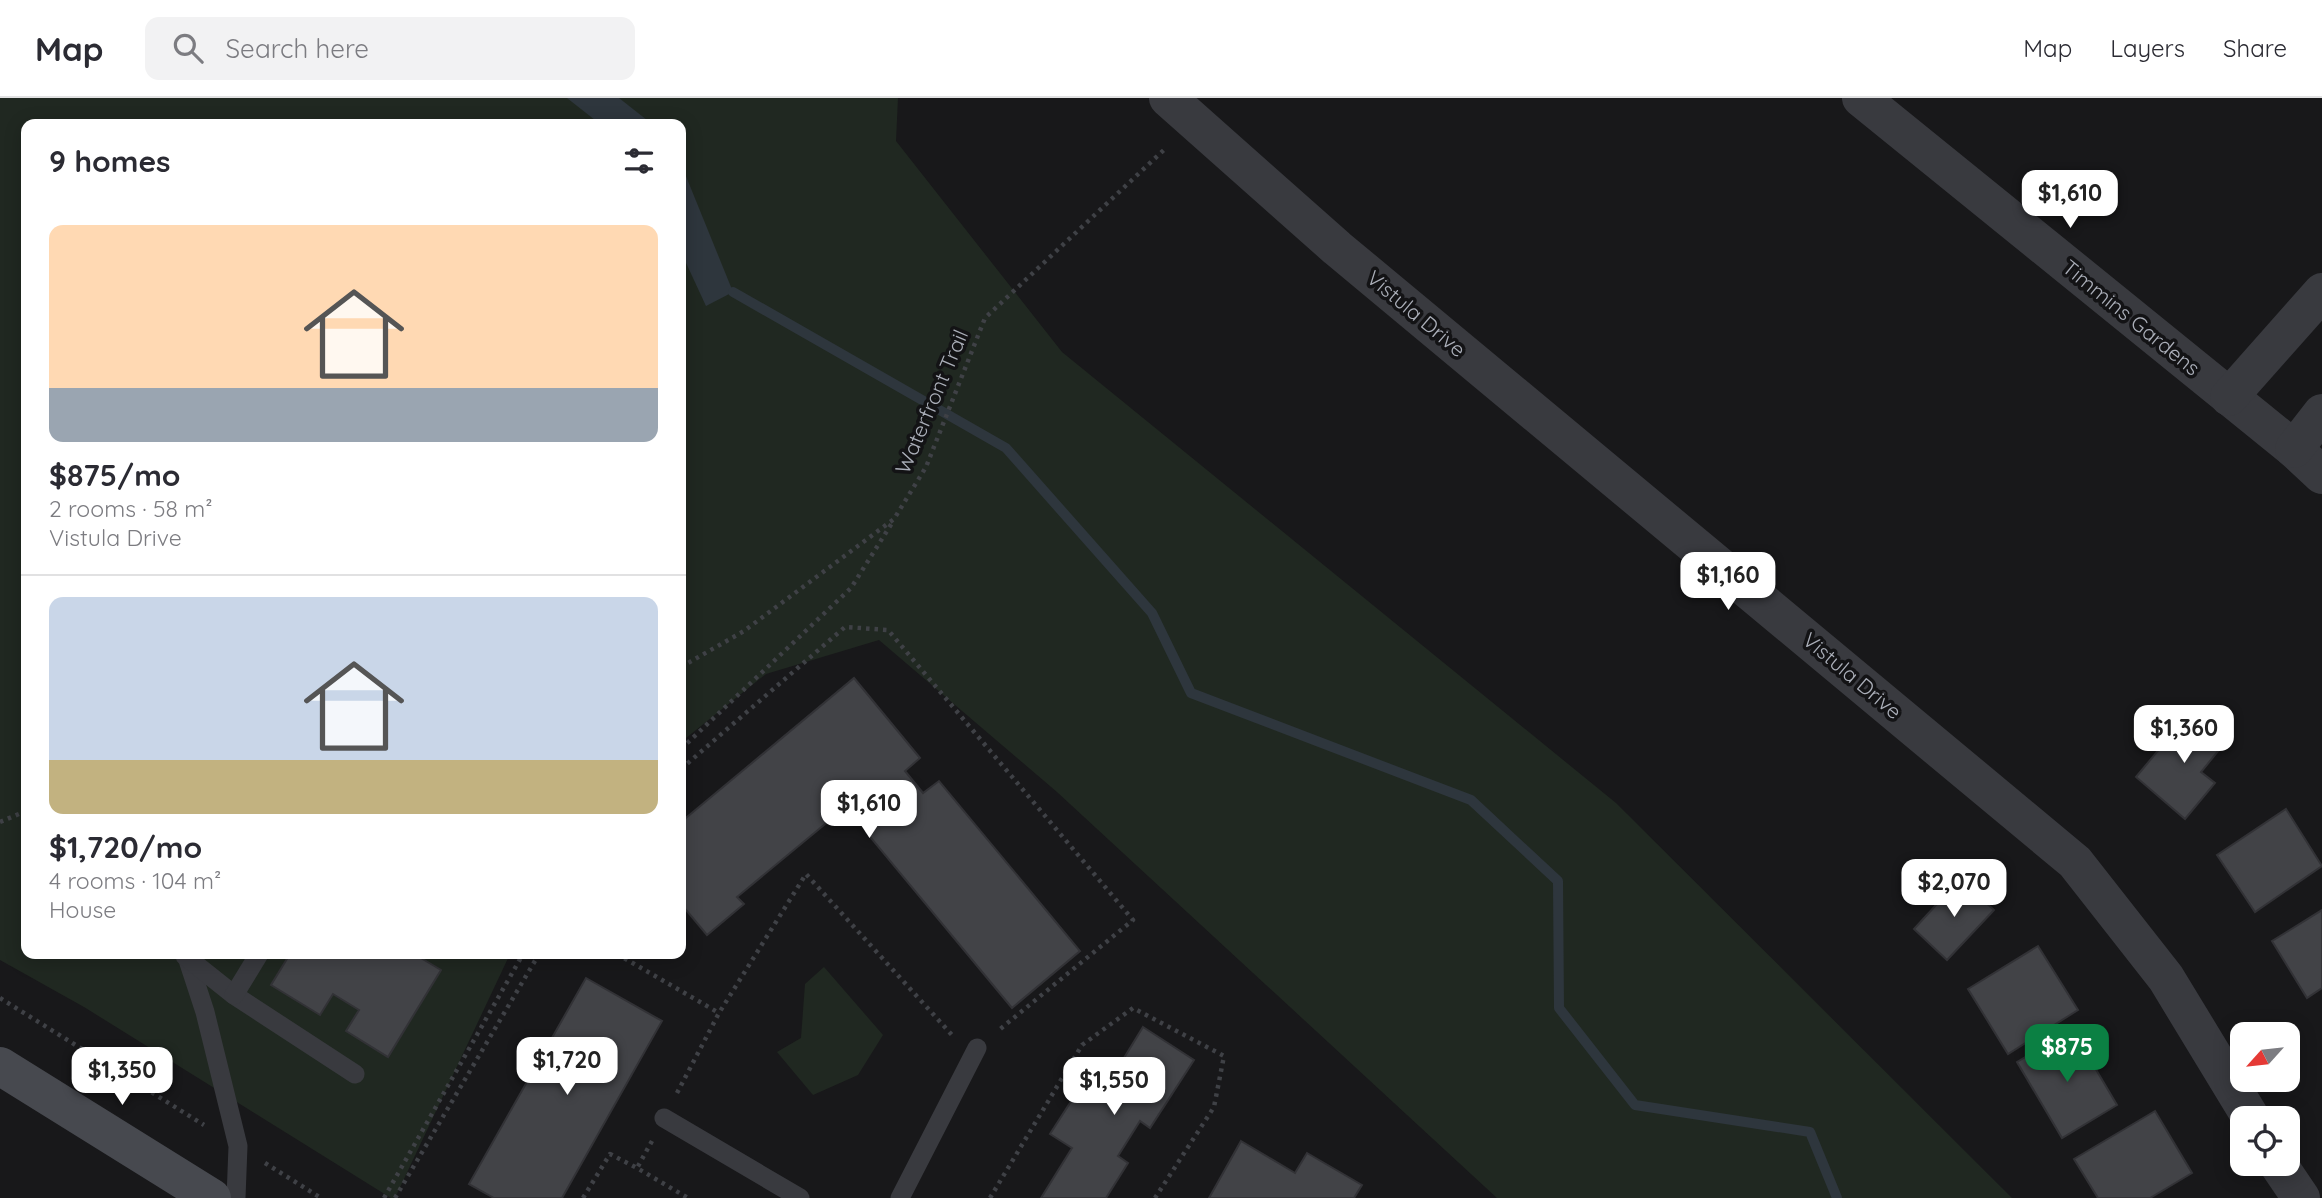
<!DOCTYPE html>
<html lang="en">
<head>
<meta charset="utf-8">
<style>
  body { margin:0; font-family:Quicksand,sans-serif; background:#f2f2f3; color:#2b2b33; height:100vh; display:flex; flex-direction:column; font-size:26px; white-space:nowrap }
  * { box-sizing:border-box; margin:0 }
  p { font-size:23px; color:#7c7c81 }
  .icon { flex:none; width:38px; height:38px; fill:none; stroke:currentColor; stroke-width:2; stroke-linecap:round; stroke-linejoin:round }
  .map { position:relative; flex:1; overflow:hidden }
  .details { position:absolute; left:21px; top:21px; width:665px; height:840px; display:flex; flex-direction:column; background:#fff; border-radius:14px; box-shadow:0 4px 18px #0003 }
  .details>* { flex:none }
  .needle { width:46px; rotate:243deg }
  .fabs { position:absolute; left:2230px; top:924px; display:grid; gap:14px }
  .fabs a { display:grid; place-items:center; width:70px; height:70px; border-radius:14px; background:#fff; box-shadow:0 4px 18px #0003; font-size:35px }
  .price { position:absolute; translate:-50% -60px; padding:0 16px; border-radius:14px; background:#fff; color:#222; font-size:23px; line-height:46px; filter:drop-shadow(0 2px 4px #0008) }
  .price::after { content:''; position:absolute; left:50%; top:42px; width:21px; height:16px; margin-left:-10px; background:inherit; clip-path:polygon(0 0,100% 0,50% 100%) }
  .price.selected { background:#0b8043; color:#fff }
  ul { padding:0; list-style:none }
  li { display:grid; align-content:center; gap:14px; height:371px; padding:0 28px }
  li+li { border-top:2px solid #e1e1e2 }
  li span { display:grid; place-items:center; height:217px; border-radius:14px; color:#555 }
  li>.icon { margin-inline-start:auto }
  span .icon { width:126px; height:126px; fill:#fffc; stroke-width:1 }
  li b { font-size:30px }
  h2 { display:flex; justify-content:space-between; align-items:center; height:84px; padding:0 28px; font-size:30px }
  header { display:flex; align-items:center; gap:42px; box-sizing:border-box; height:98px; padding:0 35px; background:#fff; border-bottom:2px solid #e1e1e2 }
  header strong { font-size:33px }
  nav { display:flex; gap:38px; margin-inline-start:auto; font-size:24px }
  .search { width:490px; height:63px; background:#f2f2f3; display:flex; align-items:center; gap:18px; box-sizing:border-box; padding:0 24px; border-radius:14px; color:#7c7c81; font-size:26px }
  .map>svg:first-child { display:block }
</style>
</head>
<body>
<header>
<strong>Map</strong>
<div class="search"><svg class="icon" aria-label="search" viewBox="0 0 24 24"><circle cx="10" cy="10" r="6"/><path d="M15 15l6 6"/></svg>Search here</div>
<nav><a>Map</a><a>Layers</a><a>Share</a></nav>
</header>
<div class="map">
<svg width="2322" height="1100" viewBox="0 0 2322 1100">
  <rect width="100%" height="100%" fill="#18181a"/>
  <!-- green -->
  <g fill="#202821">
    <path d="M0,0H898L896,43L1062,254L1616,705L2012,1100H1497L1057,694L879,542L766,576L681,644V26H26V856H510L395,1100H391L84,909L0,862Z"/>
    <path d="M824,869L883,937L858,977L813,997L777,954L801,940L805,886Z"/>
  </g>
  <!-- water -->
  <g fill="#2e363d">
    <path d="M567,0H619L652,26H600Z"/>
    <path d="M681,66L733,194L706,208L681,154Z"/>
  </g>
  <g fill="none" stroke-linecap="round" stroke-linejoin="round">
    <!-- stream -->
    <path stroke="#2e363d" stroke-width="10" d="M733,194L1006,350L1152,515L1191,595L1471,702L1558,783L1559,910L1635,1007L1810,1034L1837,1100"/>
  </g>
  <!-- building -->
  <g fill="#424347" stroke="#323236" stroke-width="2">
    <path d="M854,580L920,660L905,673L923,695L939,683L1080,853L1012,910L866,734L897,709L876,684L737,799L744,806L707,837L681,806V724Z"/>
    <path d="M2192,612L2228,641L2201,674L2215,685L2185,721L2136,679Z"/>
    <path d="M2286,711L2322,768L2255,814L2217,757Z"/>
    <path d="M1960,781L1994,812L1947,862L1914,831Z"/>
    <path d="M2322,812V890L2307,900L2272,843Z"/>
    <path d="M2038,848L2078,912L2008,956L1968,891Z"/>
    <path d="M290,856H414L441,872L388,959L346,933L359,912L333,896L320,917L271,887Z"/>
    <path d="M586,880L662,923L562,1100H494L469,1086Z"/>
    <path d="M1143,929L1194,962L1150,1030L1140,1023L1118,1058L1128,1065L1106,1100H1041L1072,1050L1050,1036L1090,974L1108,986Z"/>
    <path d="M2072,931L2117,1007L2062,1040L2017,964Z"/>
    <path d="M2155,1013L2192,1075L2150,1100H2098L2074,1061Z"/>
    <path d="M1241,1043L1295,1075L1307,1055L1362,1087L1354,1100H1209Z"/>
  </g>
  <g fill="none" stroke-linecap="round" stroke-linejoin="round">
    <!-- path -->
    <g stroke="#3f4146" stroke-width="4.5" stroke-dasharray="3.5 5" stroke-linecap="butt">
      <path d="M681,569L744,533L894,421L926,369L985,220L1167,49"/>
      <path d="M681,651L851,490L892,425"/>
      <path d="M681,671L845,529L888,532L1133,822L999,932"/>
      <path d="M0,724L26,713"/>
      <path d="M617,856L719,915"/>
      <path d="M0,900L204,1027"/>
      <path d="M677,995L719,915L806,776L952,937"/>
      <path d="M652,1043L637,1070L688,1100"/>
      <path d="M265,1065L321,1100"/>
      <path d="M384,1100L523,856"/>
      <path d="M395,1100L539,856"/>
      <path d="M583,1100L610,1056L637,1070"/>
      <path d="M990,1100L1082,947L1133,910L1224,958L1214,1009L1155,1100"/>
    </g>
    <!-- lane -->
    <g stroke="#393a3f" stroke-width="19">
      <path d="M186,856L205,914L238,1048L236,1100"/>
      <path d="M185,858L234,897L355,976"/>
      <path d="M234,897L259,856"/>
      <path d="M664,1020L800,1100"/>
      <path d="M900,1100L977,950"/>
    </g>
    <!-- street -->
    <g stroke="#393a3f" stroke-width="38">
      <path d="M1168,0L1337,150L2075,764L2166,880L2251,1020"/>
      <path d="M1861,0L2294,351L2322,377"/>
      <path d="M2229,299L2322,194"/>
      <path d="M2294,351L2322,315"/>
      <path d="M2278,1066L2301,1100"/>
    </g>
    <!-- secondary -->
    <path stroke="#47494f" stroke-width="38" d="M0,968L212,1100"/>
  </g>
  <g text-anchor="middle" stroke-width="7" stroke-linejoin="round" paint-order="stroke">
    <!-- street labels -->
    <g font-size="21" fill="#abafb9" stroke="#131315">
      <text transform="translate(1416 216) rotate(40)" y="7">Vistula Drive</text>
      <text transform="translate(2131 220) rotate(39)" y="7">Timmins Gardens</text>
      <text transform="translate(932 304) rotate(-67)" y="7">Waterfront Trail</text>
      <text transform="translate(1852 578) rotate(40)" y="7">Vistula Drive</text>
    </g>
  </g>
</svg>
<div class="fabs">
<a><svg class="needle" viewBox="-14 -14 28 28"><path d="M0-13l5 13h-10z" fill="#e53935"/><path d="M0 13l5-13h-10z" fill="#7c7c81"/></svg></a>
<a><svg class="icon" aria-label="locate" viewBox="0 0 24 24"><circle cx="12" cy="12" r="6"/><path d="M12 2v4M12 18v4M2 12h4M18 12h4"/></svg></a>
</div>
<b class="price" style="left:2070px;top:132px">$1,610</b>
<b class="price" style="left:1728px;top:514px">$1,160</b>
<b class="price" style="left:2184px;top:667px">$1,360</b>
<b class="price" style="left:869px;top:742px">$1,610</b>
<b class="price" style="left:1954px;top:821px">$2,070</b>
<b class="price selected" style="left:2067px;top:986px">$875</b>
<b class="price" style="left:567px;top:999px">$1,720</b>
<b class="price" style="left:122px;top:1009px">$1,350</b>
<b class="price" style="left:1114px;top:1019px">$1,550</b>
<section class="details">
<h2>9 homes<svg class="icon" aria-label="filters" viewBox="0 0 24 24"><path d="M4 7h16M4 17h16"/><circle cx="9" cy="7" r="2"/><circle cx="15" cy="17" r="2"/></svg></h2>
<ul>
<li><span style="background:linear-gradient(#ffd9b3 75%,#9aa5b1 0)"><svg class="icon" aria-label="home" viewBox="0 0 24 24"><path d="M3 11l9-7 9 7M6 9v11h12V9"/></svg></span><div><b>$875/mo</b><p>2 rooms · 58 m²</p><p>Vistula Drive</p></div></li>
<li><span style="background:linear-gradient(#c9d6e8 75%,#c2b280 0)"><svg class="icon" aria-label="home" viewBox="0 0 24 24"><path d="M3 11l9-7 9 7M6 9v11h12V9"/></svg></span><div><b>$1,720/mo</b><p>4 rooms · 104 m²</p><p>House</p></div></li>
</ul>
</section>
</div>
</body>
</html>
